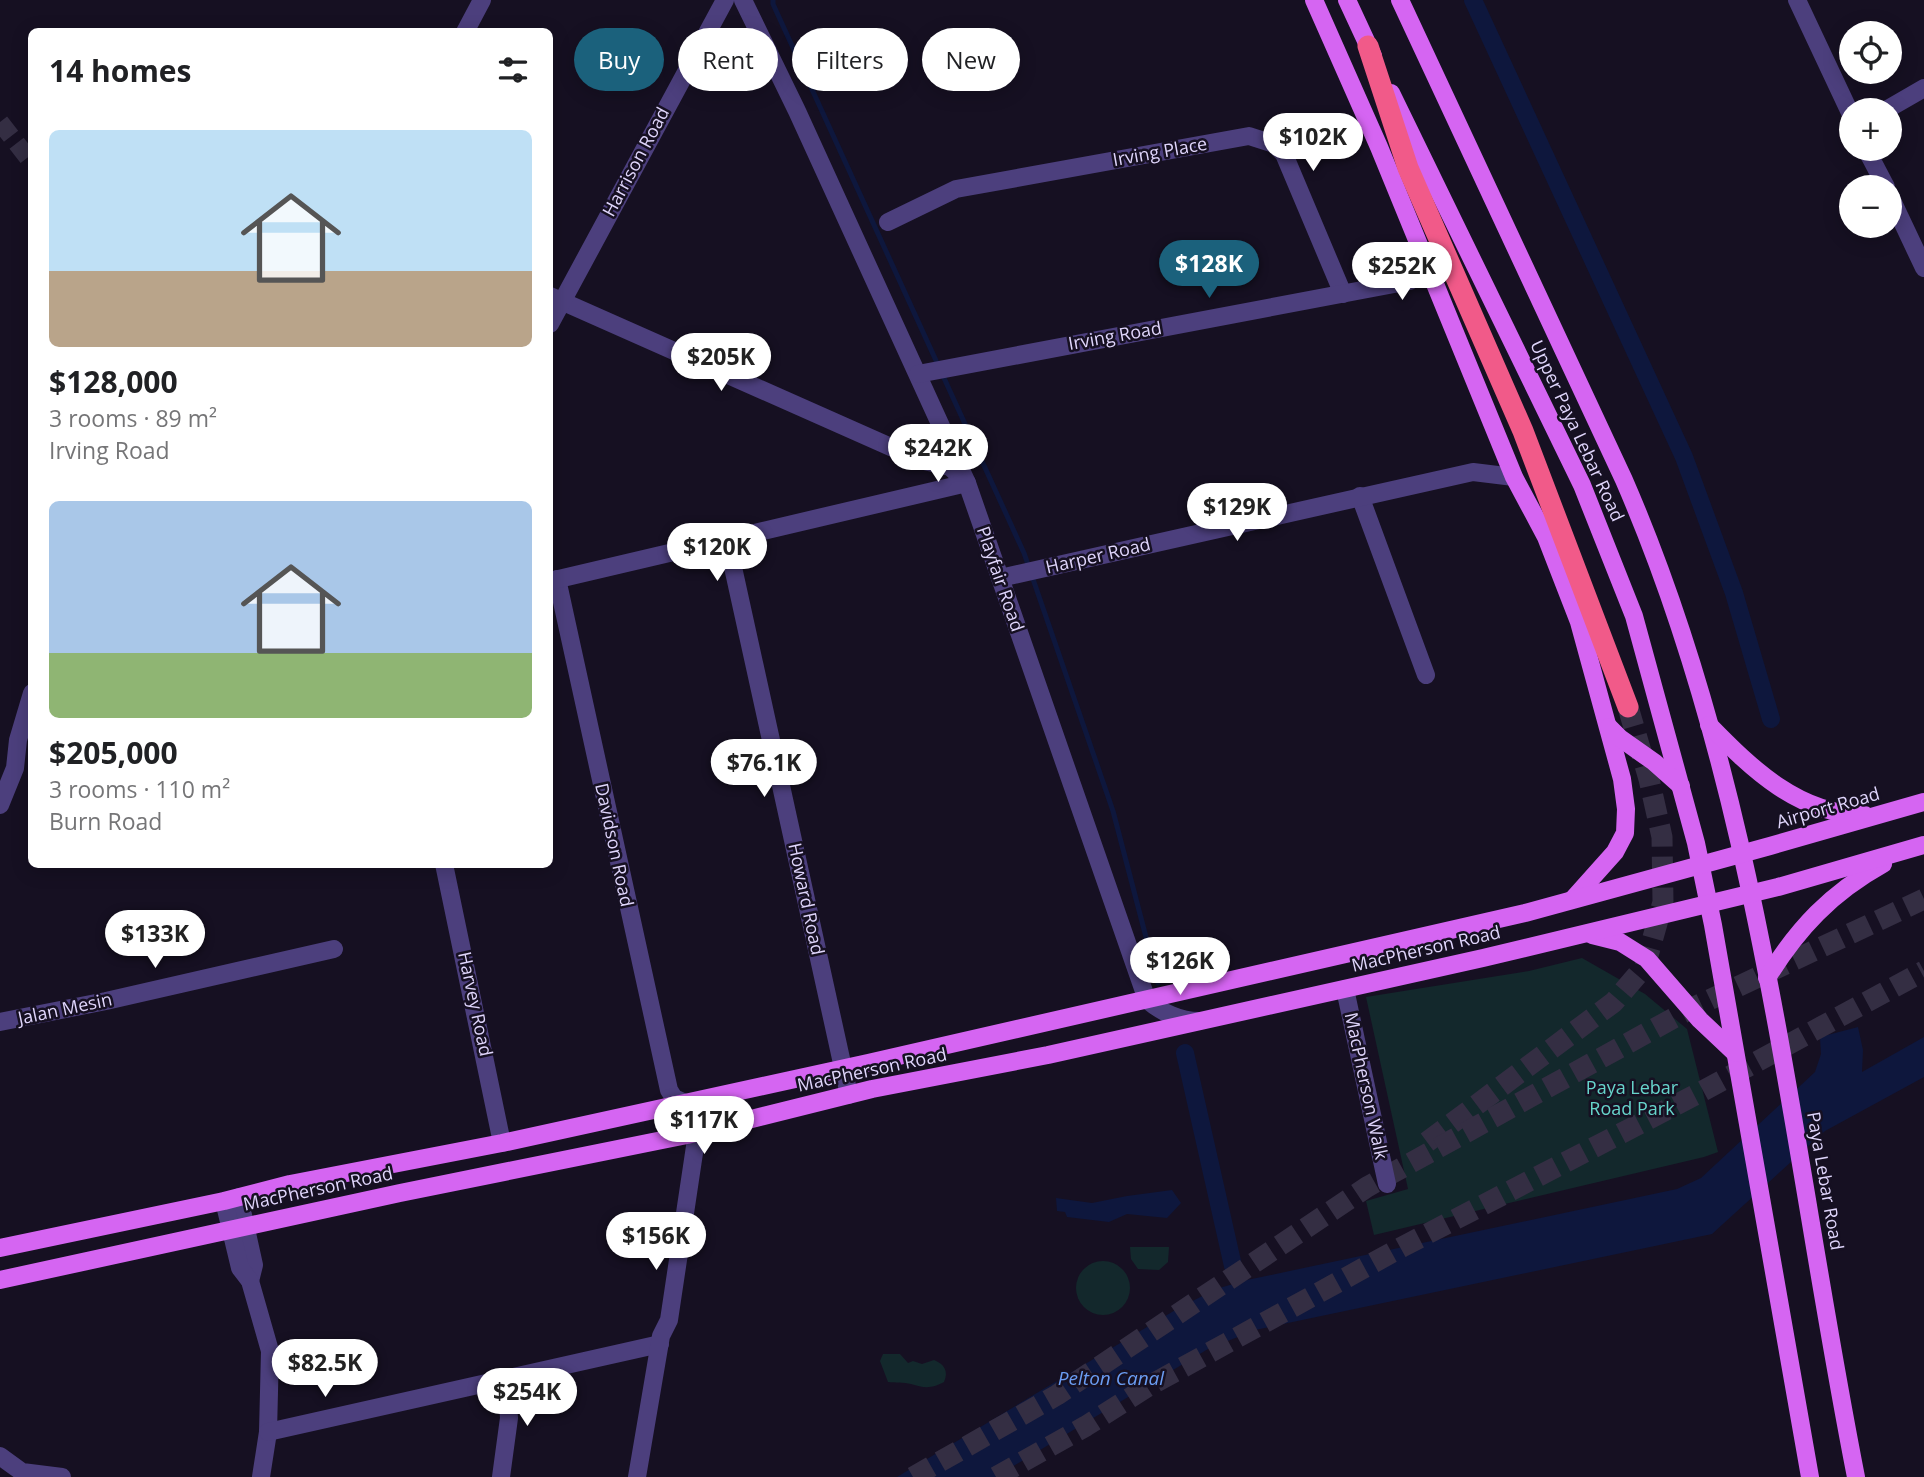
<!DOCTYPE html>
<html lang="en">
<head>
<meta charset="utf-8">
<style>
  body { margin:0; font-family:"Open Sans",sans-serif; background:#f2f2f2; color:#202124; height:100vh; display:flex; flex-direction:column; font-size:26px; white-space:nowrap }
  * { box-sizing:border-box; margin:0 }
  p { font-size:23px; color:#757577 }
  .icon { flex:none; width:38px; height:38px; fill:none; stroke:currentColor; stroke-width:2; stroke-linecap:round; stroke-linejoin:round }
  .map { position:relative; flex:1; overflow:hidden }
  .side { position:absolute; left:28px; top:28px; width:525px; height:840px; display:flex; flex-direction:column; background:#fff; border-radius:10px; box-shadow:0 4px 18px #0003 }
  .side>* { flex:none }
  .guide { position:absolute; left:574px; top:28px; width:665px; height:63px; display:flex; gap:14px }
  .buttons { position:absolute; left:1839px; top:21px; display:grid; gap:14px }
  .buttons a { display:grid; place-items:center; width:63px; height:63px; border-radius:50%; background:#fff; box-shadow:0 4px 18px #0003; font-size:35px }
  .price { position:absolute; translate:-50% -60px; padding:0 16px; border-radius:24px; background:#fff; color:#222; font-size:23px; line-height:46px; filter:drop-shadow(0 2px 4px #0008) }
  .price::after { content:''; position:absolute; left:50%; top:42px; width:21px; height:16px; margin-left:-10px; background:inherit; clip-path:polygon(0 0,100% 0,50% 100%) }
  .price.selected { background:#1b617c; color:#fff }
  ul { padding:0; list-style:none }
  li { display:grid; align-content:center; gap:14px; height:371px; padding:0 21px }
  li span { display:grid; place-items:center; height:217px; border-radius:10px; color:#555 }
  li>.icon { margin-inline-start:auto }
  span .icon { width:126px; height:126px; fill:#fffc; stroke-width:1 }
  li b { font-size:30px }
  h2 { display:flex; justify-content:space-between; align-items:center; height:84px; padding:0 21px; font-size:30px }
  .tag { padding:0 24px; border-radius:32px; background:#fff; box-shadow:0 4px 18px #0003; font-size:24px; line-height:63px }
  .tag.selected { background:#1b617c; color:#fff }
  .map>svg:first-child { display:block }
</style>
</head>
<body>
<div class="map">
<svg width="1924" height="1477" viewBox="0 0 1924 1477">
  <rect width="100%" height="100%" fill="#161022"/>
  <!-- green -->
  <g fill="#13282c">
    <path d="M1582,958L1645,994L1687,1029L1718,1152L1704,1157L1374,1235L1366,1201L1408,1189L1366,997L1529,971Z"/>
    <path d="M1130,1247H1169L1168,1262L1159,1270L1138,1269L1131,1259Z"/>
    <circle cx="1103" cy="1288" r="27"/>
    <path d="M883,1354H900L908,1363L913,1361L922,1364L934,1360C944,1364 949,1371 944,1382C931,1389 924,1388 911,1384C904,1382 895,1383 888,1382L880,1361Z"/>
  </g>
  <!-- water -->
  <g fill="#0e173d">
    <path d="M1858,1027L1863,1050L1862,1072L1924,1037V1077L1825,1131L1712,1234L1255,1330L1208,1349L995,1477H897L1177,1309L1216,1289L1247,1280L1677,1189L1701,1178L1815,1072L1821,1054L1820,1037Z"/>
    <path d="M1172,1190L1181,1203L1167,1218L1127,1214L1109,1222L1067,1217L1065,1212L1057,1211L1056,1198L1092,1203L1127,1196Z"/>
  </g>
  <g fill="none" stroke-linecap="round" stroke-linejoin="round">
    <!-- stream -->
    <path stroke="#0e173d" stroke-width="5" d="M773,0V4L1024,553L1113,811L1158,983"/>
    <!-- canal -->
    <g stroke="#0e173d" stroke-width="18">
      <path d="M1473,0L1684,457L1734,593L1771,719"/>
      <path d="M1185,1053L1233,1266"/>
    </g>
    <!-- minor-tunnel -->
    <path stroke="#342e43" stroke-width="18" stroke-dasharray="18 9" stroke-linecap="butt" d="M0,122L32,163"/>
    <!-- motorway-tunnel -->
    <g stroke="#342e43" stroke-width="21" stroke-dasharray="21 10" stroke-linecap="butt">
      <path d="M1427,1142L1614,1002L1645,966L1663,902L1662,837L1649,779L1628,707"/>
      <path d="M913,1477L1057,1395L1367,1187L1690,1009L1924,899"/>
      <path d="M996,1477L1086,1426L1147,1387L1402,1247L1697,1094L1924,971"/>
    </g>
    <!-- minor -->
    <g stroke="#4c3f7d" stroke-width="18">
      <path d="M743,0L797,111L967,483L1147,1000C1161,1012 1180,1021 1199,1021"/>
      <path d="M1797,0L1852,117"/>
      <path d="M465,32L482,0"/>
      <path d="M1886,110L1924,88"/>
      <path d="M1866,149L1886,187"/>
      <path d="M1890,196L1924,268"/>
      <path d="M888,222L956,189L1249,136L1274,144L1284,154L1343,294"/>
      <path d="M550,296L920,460L950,467L965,481"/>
      <path d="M550,324L725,0"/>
      <path d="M918,374L1410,281L1423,270L1426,261"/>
      <path d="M1360,496L1426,675"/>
      <path d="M727,540L849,1095"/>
      <path d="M1000,578L1473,472L1514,477"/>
      <path d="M557,579L669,1090L674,1098L685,1103"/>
      <path d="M550,581L967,483"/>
      <path d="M0,805L15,768L18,740L32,693"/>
      <path d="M444,864L502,1143"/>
      <path d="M1345,989L1387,1184"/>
      <path d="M0,1022L106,1001L334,949"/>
      <path d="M239,1197L254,1265L250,1281"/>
      <path d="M224,1201L240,1268L250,1281L270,1351L268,1432L261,1477"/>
      <path d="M268,1432L660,1344"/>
      <path d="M0,1456L22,1472L62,1477"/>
      <path d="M501,1477L509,1418L506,1378"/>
      <path d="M637,1477L661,1336L669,1320L697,1133"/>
    </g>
    <!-- primary -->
    <g stroke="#d565f2" stroke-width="18">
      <path d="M1314,0L1379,147L1514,477L1546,537L1579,622L1622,779L1626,809L1625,833L1615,852L1573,899"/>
      <path d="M1347,0L1373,56"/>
      <path d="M1400,0L1624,480C1761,795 1790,1143 1856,1477"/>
      <path d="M1391,93L1582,485L1634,616L1696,843L1713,925L1810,1477"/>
      <path d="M1709,725C1752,769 1799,815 1865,815"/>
      <path d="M1609,727L1620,738L1654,762L1681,786"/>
      <path d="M1592,935L1620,942L1647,959L1700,1020L1735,1053"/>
      <path d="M1767,978C1798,928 1831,893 1883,864"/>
      <path d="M0,1248L224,1201L290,1184L502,1143L868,1063L1525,913L1770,846L1924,802"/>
      <path d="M0,1280L400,1193L687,1135L872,1089L1048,1055L1483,958L1778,887L1924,845"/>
    </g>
    <!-- motorway -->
    <path stroke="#f15a89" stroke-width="21" d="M1368,46L1408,168L1523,431L1628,707"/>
  </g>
  <g text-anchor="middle" stroke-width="5" stroke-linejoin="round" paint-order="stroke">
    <!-- street labels -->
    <g font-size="18" fill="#dfd5fb" stroke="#161022">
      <text transform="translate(1160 152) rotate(-10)" y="6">Irving Place</text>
      <text transform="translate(636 162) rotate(-62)" y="6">Harrison Road</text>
      <text transform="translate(1115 336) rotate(-10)" y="6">Irving Road</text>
      <text transform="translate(1577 431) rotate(65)" y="6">Upper Paya Lebar Road</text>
      <text transform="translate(1098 556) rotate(-13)" y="6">Harper Road</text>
      <text transform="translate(1000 579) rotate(71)" y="6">Playfair Road</text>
      <text transform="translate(1828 808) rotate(-16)" y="6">Airport Road</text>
      <text transform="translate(614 845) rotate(78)" y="6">Davidson Road</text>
      <text transform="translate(806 899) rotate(78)" y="6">Howard Road</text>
      <text transform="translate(1426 949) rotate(-13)" y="6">MacPherson Road</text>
      <text transform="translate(475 1004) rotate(78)" y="6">Harvey Road</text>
      <text transform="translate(65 1009) rotate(-12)" y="6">Jalan Mesin</text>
      <text transform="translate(872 1070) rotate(-12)" y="6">MacPherson Road</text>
      <text transform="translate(1366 1086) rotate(78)" y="6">MacPherson Walk</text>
      <text transform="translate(1825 1181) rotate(80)" y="6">Paya Lebar Road</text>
      <text transform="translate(318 1189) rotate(-12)" y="6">MacPherson Road</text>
    </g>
    <!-- park labels -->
    <g font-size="18" fill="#67d5cc" stroke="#161022">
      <text x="1632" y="1094">Paya Lebar<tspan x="1632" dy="21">Road Park</tspan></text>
    </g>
    <!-- water labels -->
    <g font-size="19" font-style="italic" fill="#6b9df3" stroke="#161022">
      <text x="1111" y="1385">Pelton Canal</text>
    </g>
  </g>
</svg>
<div class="buttons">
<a><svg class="icon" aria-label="locate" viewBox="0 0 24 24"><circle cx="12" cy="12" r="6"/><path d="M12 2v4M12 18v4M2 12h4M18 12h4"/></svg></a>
<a>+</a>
<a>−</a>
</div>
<b class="price" style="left:1313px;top:173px">$102K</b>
<b class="price selected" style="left:1209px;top:300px">$128K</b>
<b class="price" style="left:1402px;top:302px">$252K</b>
<b class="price" style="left:721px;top:393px">$205K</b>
<b class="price" style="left:938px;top:484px">$242K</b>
<b class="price" style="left:1237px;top:543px">$129K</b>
<b class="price" style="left:717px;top:583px">$120K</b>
<b class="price" style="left:764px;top:799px">$76.1K</b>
<b class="price" style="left:155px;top:970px">$133K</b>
<b class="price" style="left:1180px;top:997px">$126K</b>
<b class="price" style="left:704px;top:1156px">$117K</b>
<b class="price" style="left:656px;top:1272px">$156K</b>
<b class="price" style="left:325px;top:1399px">$82.5K</b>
<b class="price" style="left:527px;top:1428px">$254K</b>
<div class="guide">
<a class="tag selected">Buy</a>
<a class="tag">Rent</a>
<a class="tag">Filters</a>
<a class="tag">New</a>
</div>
<section class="side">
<h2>14 homes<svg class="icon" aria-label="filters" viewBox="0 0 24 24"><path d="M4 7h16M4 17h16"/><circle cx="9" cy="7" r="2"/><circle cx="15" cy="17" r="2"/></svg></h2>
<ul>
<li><span style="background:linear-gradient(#bfe0f5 65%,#b9a48a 0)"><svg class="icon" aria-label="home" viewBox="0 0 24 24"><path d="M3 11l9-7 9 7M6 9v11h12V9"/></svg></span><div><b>$128,000</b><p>3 rooms · 89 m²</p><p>Irving Road</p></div></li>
<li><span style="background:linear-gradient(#a9c7e8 70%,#8fb573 0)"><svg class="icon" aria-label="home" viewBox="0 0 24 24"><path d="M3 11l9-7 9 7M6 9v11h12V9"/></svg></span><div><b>$205,000</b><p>3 rooms · 110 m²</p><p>Burn Road</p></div></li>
</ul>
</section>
</div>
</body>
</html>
